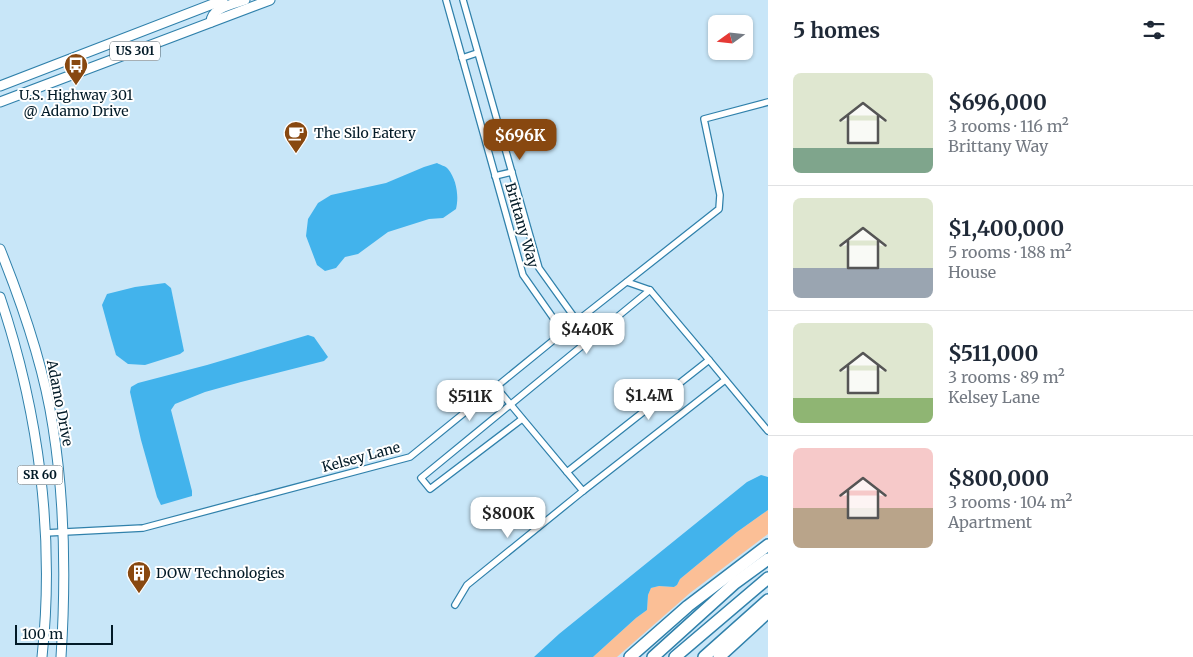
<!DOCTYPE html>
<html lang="en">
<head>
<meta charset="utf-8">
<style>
  body { margin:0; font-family:Merriweather,serif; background:#f2f2f3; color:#1f2937; height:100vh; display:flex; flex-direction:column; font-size:19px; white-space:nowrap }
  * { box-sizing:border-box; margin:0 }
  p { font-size:16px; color:#747a83 }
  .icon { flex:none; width:28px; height:28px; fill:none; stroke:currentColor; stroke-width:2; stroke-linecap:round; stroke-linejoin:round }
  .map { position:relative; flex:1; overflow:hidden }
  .drawer { display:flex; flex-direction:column; background:#fff; width:425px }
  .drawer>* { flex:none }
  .needle { width:32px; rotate:255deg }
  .controls { position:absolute; left:708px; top:15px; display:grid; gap:10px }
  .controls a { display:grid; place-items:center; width:45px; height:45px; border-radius:8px; background:#fff; box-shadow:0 1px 4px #0004; font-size:25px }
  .scale { position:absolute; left:15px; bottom:12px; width:98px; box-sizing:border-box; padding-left:5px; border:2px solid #021a27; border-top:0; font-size:14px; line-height:18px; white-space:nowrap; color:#021a27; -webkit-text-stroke:4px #fff; paint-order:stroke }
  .price { position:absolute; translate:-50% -42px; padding:0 11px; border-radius:10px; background:#fff; color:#222; font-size:16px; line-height:32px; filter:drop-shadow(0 1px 2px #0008) }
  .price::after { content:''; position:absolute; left:50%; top:30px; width:15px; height:11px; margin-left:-8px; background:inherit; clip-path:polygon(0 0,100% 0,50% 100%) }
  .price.active { background:#884810; color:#fff }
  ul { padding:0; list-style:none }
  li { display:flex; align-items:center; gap:15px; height:125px; padding:0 25px }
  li+li { border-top:1px solid #e0e1e3 }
  li span { display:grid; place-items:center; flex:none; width:140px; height:100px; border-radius:8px; color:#555 }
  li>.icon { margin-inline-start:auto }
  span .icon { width:60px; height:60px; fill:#fffc; stroke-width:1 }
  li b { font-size:21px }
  h2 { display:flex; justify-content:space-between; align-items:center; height:60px; padding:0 25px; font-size:21px }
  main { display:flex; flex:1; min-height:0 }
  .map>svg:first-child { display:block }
</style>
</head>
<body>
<main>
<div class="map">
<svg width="768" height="657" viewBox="0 0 768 657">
  <rect width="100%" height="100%" fill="#c8e6f8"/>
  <!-- green -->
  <path fill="#fbbf96" d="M768,510V534L690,593L617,657H593L636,618L647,610L648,595L651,588L659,586L674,587L677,585L680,579L737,532Z"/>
  <!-- water -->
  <g fill="#42b3ec">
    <path d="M437,163C440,165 446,166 448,169C457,180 459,197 456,209L443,218L429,219L388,232L358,254L345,257L336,268L325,271L317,265L306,236L308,219L318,203L331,195L386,183L424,167Z"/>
    <path d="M165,283L171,288L184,351L180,354L145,365L128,364L116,355L111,338L102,305L107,294L135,287Z"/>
    <path d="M308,335L314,337L328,357L324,361L241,382L205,392L175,404L171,410L192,491V496L161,505L157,497L141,440L130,392L131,387L138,383L207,365Z"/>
    <path d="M761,475L768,477V510L737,532L680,579L677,585L674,587L659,586L651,588L648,595L647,610L636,618L593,657H534L559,634L747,482Z"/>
  </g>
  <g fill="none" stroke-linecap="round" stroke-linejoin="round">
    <!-- minor casing -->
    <g stroke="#3081ab" stroke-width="8">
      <g id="minor">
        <path d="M446,0L523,275L563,332"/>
        <path d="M463,0L539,268L577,321"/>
        <path d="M462,58L477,53"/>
        <path d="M495,176L512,172"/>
        <path d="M709,360L768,431"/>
        <path d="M496,387L567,472L709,360L650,290L627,282"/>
        <path d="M522,419L430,489L421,478L650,290"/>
        <path d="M567,472L583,491L725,380"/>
        <path d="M45,533L143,528L410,457L577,321L719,209L720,195L704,119L768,102"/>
        <path d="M455,605L467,585L583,491"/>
      </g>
    </g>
    <!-- primary casing -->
    <g stroke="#3081ab" stroke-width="11">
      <g id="primary">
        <path d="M211,22C211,8 233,4 245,0"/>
        <path d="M0,86L223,0"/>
        <path d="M0,102L270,0"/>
        <path d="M0,249C23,306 44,366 53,427C65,503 66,580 61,657"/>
        <path d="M0,297C39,412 55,537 42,657"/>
      </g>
    </g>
    <!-- motorway casing -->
    <g stroke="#3081ab" stroke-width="14">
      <g id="motorway">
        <path d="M630,657L688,606L768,545"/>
        <path d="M653,657L735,583L768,559"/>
        <path d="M675,657L768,578"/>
        <path d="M704,657L768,600"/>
        <path d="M719,657L768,612"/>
      </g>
    </g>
    <!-- minor -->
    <use href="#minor" stroke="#fff" stroke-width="5.5"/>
    <!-- primary -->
    <use href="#primary" stroke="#fff" stroke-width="9"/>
    <!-- motorway -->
    <use href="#motorway" stroke="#fff" stroke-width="11"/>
  </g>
  <!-- icons -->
  <defs>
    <g id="bus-pin" transform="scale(1.25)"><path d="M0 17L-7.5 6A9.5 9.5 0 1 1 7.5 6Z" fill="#884810" stroke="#fff"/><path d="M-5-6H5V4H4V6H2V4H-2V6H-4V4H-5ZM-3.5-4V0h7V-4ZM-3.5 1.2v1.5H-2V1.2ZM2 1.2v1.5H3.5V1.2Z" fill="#fff"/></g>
    <g id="cafe-pin" transform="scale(1.25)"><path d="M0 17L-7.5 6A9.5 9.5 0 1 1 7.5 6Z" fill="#884810" stroke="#fff"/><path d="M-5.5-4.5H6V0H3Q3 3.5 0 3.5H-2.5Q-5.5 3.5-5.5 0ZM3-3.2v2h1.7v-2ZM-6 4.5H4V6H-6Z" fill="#fff"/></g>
    <g id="building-pin" transform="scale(1.25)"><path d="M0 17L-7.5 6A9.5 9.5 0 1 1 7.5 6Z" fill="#884810" stroke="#fff"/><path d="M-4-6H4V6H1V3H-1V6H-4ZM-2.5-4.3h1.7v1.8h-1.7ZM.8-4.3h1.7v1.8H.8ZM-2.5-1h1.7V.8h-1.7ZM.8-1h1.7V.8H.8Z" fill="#fff"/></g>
  </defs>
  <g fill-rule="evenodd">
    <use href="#bus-pin" x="76" y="65"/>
    <use href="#cafe-pin" x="296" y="133"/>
    <use href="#building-pin" x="139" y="573"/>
  </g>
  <g text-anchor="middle" stroke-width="4" stroke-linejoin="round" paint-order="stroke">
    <!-- shield labels -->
    <g fill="#fff" stroke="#4e5f68" stroke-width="1">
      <rect x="110" y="41.5" width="50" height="19" rx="4"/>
      <rect x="17.5" y="465.5" width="45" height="19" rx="4"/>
    </g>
    <g font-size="12" font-weight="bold" fill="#021a27">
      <text x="135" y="55">US 301</text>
      <text x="40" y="479">SR 60</text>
    </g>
    <!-- poi labels -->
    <g font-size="14" fill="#021a27" stroke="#fff" text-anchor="start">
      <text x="76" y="100" text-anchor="middle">U.S. Highway 301<tspan x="76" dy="16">@ Adamo Drive</tspan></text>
      <text x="314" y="138">The Silo Eatery</text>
      <text x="156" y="578">DOW Technologies</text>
    </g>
    <!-- street labels -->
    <g font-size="14" fill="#021a27" stroke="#fff">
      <text transform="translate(522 225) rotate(74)" y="5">Brittany Way</text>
      <text transform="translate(60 403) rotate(79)" y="5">Adamo Drive</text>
      <text transform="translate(361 457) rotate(-15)" y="5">Kelsey Lane</text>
    </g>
  </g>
</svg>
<div class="controls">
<a><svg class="needle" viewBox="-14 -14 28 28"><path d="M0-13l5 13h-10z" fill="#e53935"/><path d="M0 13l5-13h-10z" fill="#747a83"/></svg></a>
</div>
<div class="scale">100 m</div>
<b class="price active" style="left:520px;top:161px">$696K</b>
<b class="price" style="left:587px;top:355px">$440K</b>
<b class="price" style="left:649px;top:421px">$1.4M</b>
<b class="price" style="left:470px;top:422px">$511K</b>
<b class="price" style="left:508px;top:539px">$800K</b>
</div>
<section class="drawer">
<h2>5 homes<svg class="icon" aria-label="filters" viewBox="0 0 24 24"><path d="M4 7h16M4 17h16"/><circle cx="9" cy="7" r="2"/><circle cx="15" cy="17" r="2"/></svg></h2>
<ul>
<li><span style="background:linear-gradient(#dfe7d0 75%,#7fa58c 0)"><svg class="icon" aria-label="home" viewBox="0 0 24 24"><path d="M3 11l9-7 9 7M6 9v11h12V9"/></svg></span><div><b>$696,000</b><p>3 rooms · 116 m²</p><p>Brittany Way</p></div></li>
<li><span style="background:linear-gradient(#dfe7d0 70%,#9aa5b1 0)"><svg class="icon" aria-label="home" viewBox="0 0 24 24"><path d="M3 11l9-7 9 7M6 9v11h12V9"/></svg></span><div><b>$1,400,000</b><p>5 rooms · 188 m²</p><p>House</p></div></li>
<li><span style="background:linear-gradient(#dfe7d0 75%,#8fb573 0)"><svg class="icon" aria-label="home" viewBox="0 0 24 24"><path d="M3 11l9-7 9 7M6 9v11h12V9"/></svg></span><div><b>$511,000</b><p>3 rooms · 89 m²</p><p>Kelsey Lane</p></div></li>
<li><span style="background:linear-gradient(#f6c9c9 60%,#b9a48a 0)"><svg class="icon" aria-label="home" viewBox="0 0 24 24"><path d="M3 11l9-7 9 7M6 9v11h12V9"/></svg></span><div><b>$800,000</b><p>3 rooms · 104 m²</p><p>Apartment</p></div></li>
</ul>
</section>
</main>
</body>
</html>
